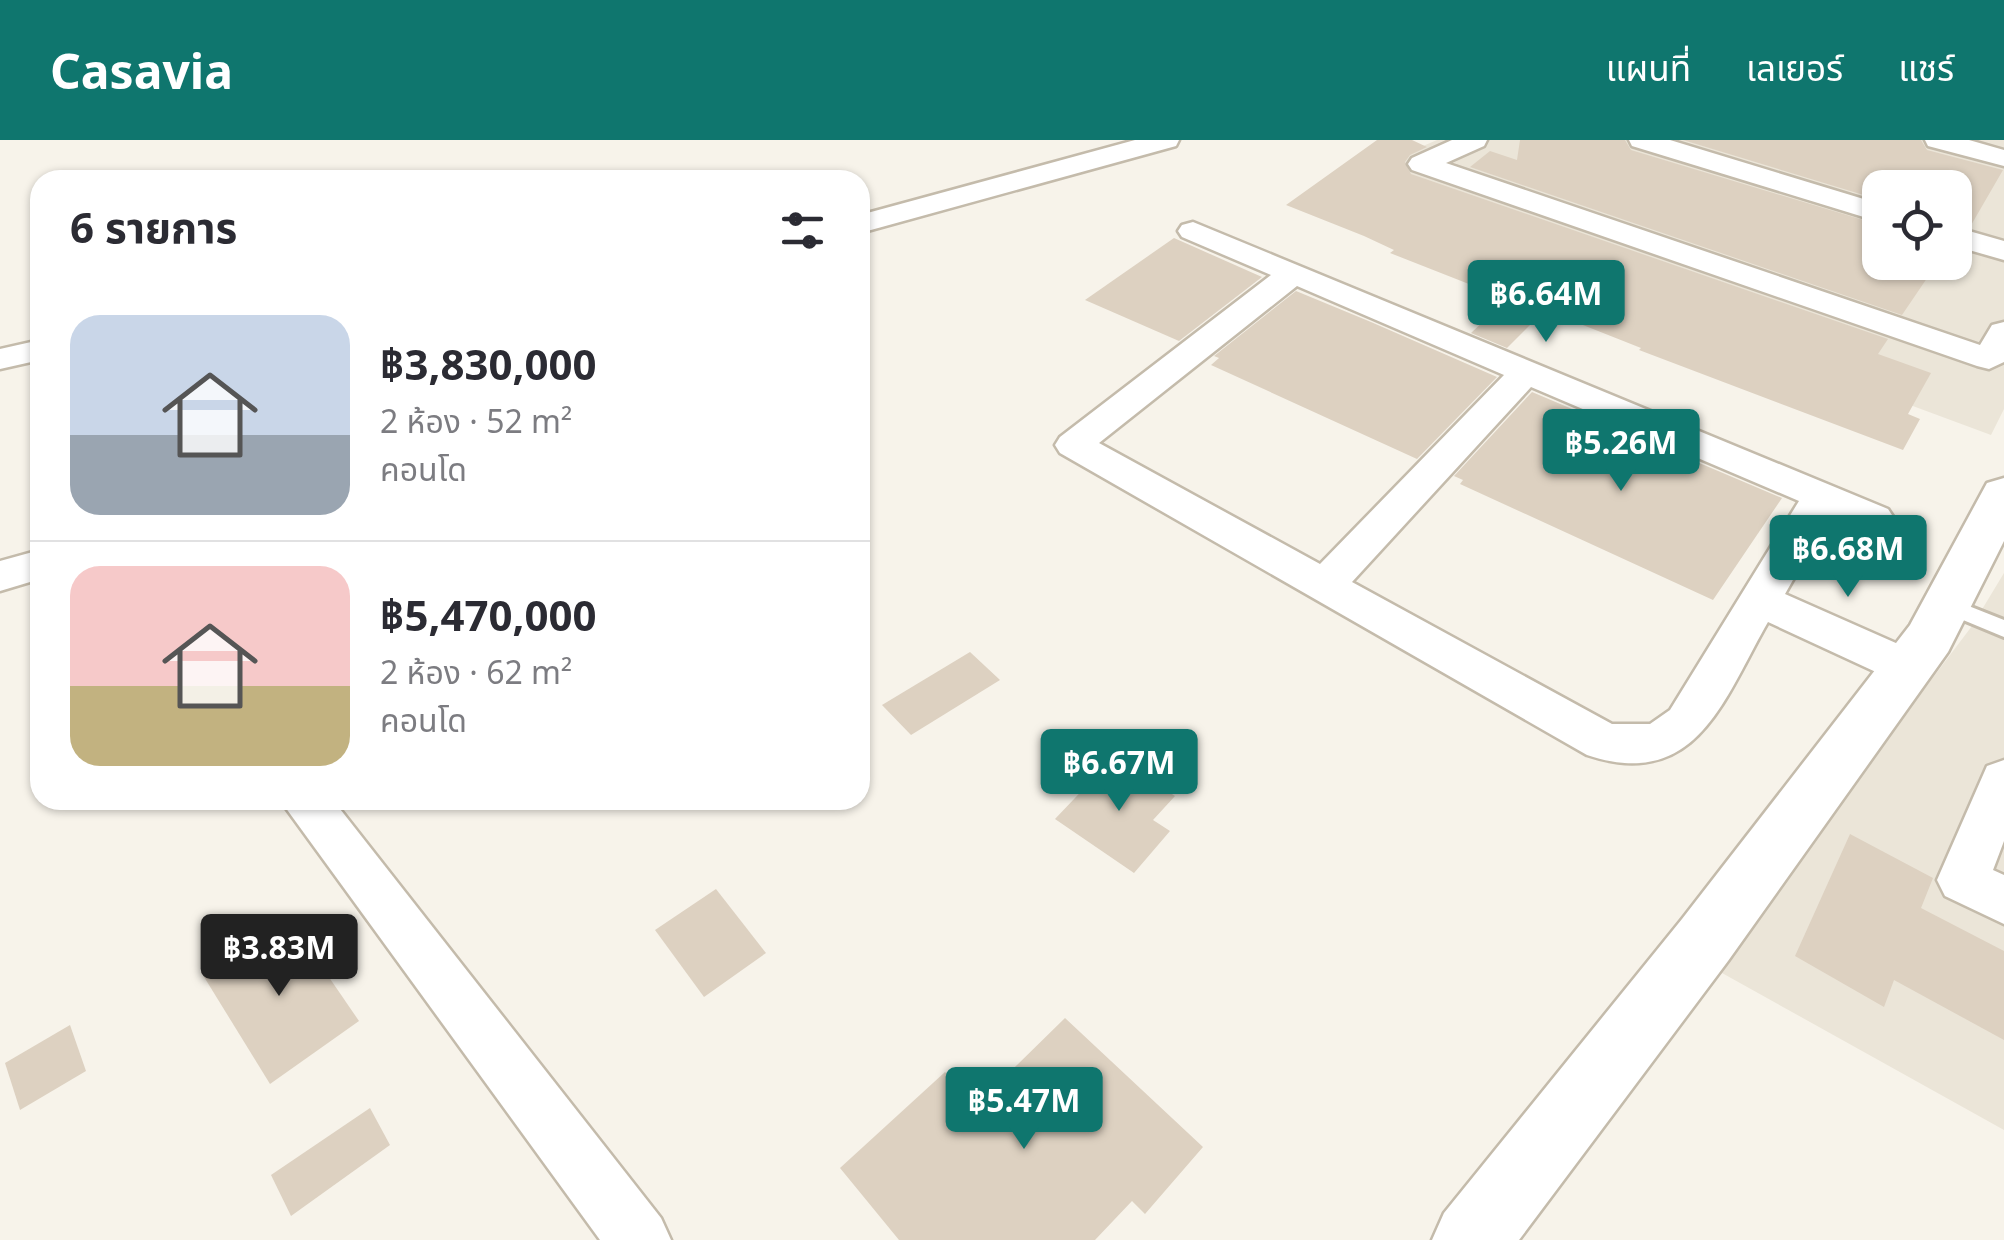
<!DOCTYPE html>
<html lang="th">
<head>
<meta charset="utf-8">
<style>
  body { margin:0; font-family:"Noto Sans","Noto Sans Thai",sans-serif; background:#f2f2f3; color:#2b2b33; height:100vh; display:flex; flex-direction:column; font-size:38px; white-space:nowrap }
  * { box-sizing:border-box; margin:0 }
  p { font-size:32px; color:#7c7c81 }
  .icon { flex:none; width:55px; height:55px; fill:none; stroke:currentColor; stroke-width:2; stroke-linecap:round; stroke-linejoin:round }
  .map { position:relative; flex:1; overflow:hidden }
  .sheet { position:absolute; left:30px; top:30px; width:840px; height:640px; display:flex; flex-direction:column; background:#fff; border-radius:30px; box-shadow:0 2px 8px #0004 }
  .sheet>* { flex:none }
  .buttons { position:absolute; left:1862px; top:30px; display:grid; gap:20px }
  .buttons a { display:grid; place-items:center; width:110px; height:110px; border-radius:20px; background:#fff; box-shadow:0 2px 8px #0004; font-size:50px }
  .price { position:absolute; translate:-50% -85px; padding:0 22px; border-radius:10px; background:#0f766e; color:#fff; font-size:32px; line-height:65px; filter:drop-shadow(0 2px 5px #0008) }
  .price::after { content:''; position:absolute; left:50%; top:60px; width:30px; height:22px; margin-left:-15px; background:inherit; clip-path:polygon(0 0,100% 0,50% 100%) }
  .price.active { background:#222; color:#fff }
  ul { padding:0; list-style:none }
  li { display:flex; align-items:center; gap:30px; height:250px; padding:0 40px }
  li+li { border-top:2px solid #e1e1e2 }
  li span { display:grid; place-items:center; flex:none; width:280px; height:200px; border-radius:30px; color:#555 }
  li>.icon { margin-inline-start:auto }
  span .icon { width:120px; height:120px; fill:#fffc; stroke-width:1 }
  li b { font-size:42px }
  h2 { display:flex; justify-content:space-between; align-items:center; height:120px; padding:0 40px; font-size:42px }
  header { display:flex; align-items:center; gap:60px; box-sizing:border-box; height:140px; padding:0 50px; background:#0f766e; color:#fff }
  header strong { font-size:48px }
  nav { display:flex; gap:55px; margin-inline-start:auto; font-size:35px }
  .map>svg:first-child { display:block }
</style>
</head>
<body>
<header>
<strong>Casavia</strong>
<nav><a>แผนที่</a><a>เลเยอร์</a><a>แชร์</a></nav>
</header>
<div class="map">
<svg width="2004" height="1100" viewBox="0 0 2004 1100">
  <rect width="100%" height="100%" fill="#f7f3ea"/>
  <!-- residential -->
  <g fill="#ebe5d8" fill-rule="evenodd">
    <path d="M1437,0H2004V269L1991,295L1325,48ZM1880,48H1955V122H1880Z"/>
    <path d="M2004,433V990L1713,828L1972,486Z"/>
  </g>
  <!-- building -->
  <g fill="#ddd1c1">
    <path d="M1377,0H1412L1427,7L1410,15L1405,22L1411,34L1888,199L1878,214L1931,233L1908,274L1920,279L1903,310L1639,210L1641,208L1545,170L1507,208L1471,193L1507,159L1390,113L1394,110L1364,96L1286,65Z"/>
    <path d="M1520,0H1625L1631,10L1880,85V122H1938L1902,175L1470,27L1490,11L1517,20Z"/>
    <path d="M1683,0H1921L1927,10L2003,30L1970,87L1955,84V48H1880V60Z"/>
    <path d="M1174,98L1262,137L1179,201L1085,160Z"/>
    <path d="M1296,151L1371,182L1497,237L1417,319L1211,225L1219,218L1214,216Z"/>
    <path d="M1532,252L1782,358L1713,460L1460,344L1463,340L1454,336Z"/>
    <path d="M970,512L1000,540L911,595L882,565Z"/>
    <path d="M1114,617L1175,656L1153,680L1170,691L1134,733L1055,679Z"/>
    <path d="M1850,694L1933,738L1921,768L2004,811V900L1894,840L1884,867L1795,816Z"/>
    <path d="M716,749L766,813L704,857L655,790Z"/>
    <path d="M287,776L359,881L270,944L201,832Z"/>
    <path d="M1065,878L1203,1007L1145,1074L1132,1061L1095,1100H899L840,1028L945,932L976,965Z"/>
    <path d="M70,885L86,931L20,970L5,923Z"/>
    <path d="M370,968L390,1005L291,1076L271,1035Z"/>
  </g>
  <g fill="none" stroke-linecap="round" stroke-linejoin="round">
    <!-- service casing -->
    <g stroke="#c4bbab" stroke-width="6">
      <path id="service" d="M1946,457L2004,480V497L1939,470L1935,465L1939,460Z"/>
    </g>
    <!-- minor casing -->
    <g stroke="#c4bbab" stroke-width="5">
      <g id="minor">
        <path d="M1135,0H1179L1176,6L860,93V75Z"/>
        <path d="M1452,0H1487L1484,6L1446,23L1980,205L1992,185L2004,182V222L1989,229L1977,226L1412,30L1408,24L1412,18Z"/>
        <path d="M1629,0H1670L1880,64V82L1632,6Z"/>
        <path d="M1925,0H1969L2004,10V26L1928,6Z"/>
        <path d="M1193,82L1888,369L1894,378L1888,387L1874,391L1830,375L1785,454L1923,515L1929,527L1923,539L1907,544L1891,539L1768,482C1724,558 1697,652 1587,615L1060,313L1055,305L1060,297L1271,135L1182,97L1178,91L1182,85ZM1297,146L1504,235L1320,424L1099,303ZM1531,247L1799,361L1670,570L1650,584H1612L1352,442Z"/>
        <path d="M1955,87L2004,101V120L1955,106Z"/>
        <path d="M40,200V220L0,229V209Z"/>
        <path d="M40,410V439L0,451V421Z"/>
        <path d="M2004,620V701L1993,730L2004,735V784L1945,756L1937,740L1987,626Z"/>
        <path d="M280,660H333L661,1078L671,1100H600Z"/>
      </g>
    </g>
    <!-- tertiary casing -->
    <g stroke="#c4bbab" stroke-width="5">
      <path id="tertiary" d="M2004,338V401L1948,512L1728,821L1519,1100H1432L1444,1073L1682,779L1910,485L1987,343Z"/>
    </g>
    <!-- service -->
    <use href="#service" fill="#fff" fill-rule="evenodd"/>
    <!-- minor -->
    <use href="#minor" fill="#fff" fill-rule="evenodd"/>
    <!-- tertiary -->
    <use href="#tertiary" fill="#fff" fill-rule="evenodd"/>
  </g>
</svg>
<div class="buttons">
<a><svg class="icon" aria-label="locate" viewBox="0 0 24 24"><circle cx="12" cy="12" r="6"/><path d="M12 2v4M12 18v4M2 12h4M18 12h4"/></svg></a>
</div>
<b class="price" style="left:1546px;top:205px">฿6.64M</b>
<b class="price" style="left:1621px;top:354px">฿5.26M</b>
<b class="price" style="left:1848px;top:460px">฿6.68M</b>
<b class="price" style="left:1119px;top:674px">฿6.67M</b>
<b class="price active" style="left:279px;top:859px">฿3.83M</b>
<b class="price" style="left:1024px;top:1012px">฿5.47M</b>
<section class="sheet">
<h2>6 รายการ<svg class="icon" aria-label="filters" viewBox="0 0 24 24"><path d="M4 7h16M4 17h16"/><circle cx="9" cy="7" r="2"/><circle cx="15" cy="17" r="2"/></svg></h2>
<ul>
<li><span style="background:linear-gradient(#c9d6e8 60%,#9aa5b1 0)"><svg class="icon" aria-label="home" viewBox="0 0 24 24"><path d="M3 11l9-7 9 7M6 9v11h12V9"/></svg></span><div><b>฿3,830,000</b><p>2 ห้อง · 52 m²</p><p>คอนโด</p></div></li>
<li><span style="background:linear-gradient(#f6c9c9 60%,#c2b280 0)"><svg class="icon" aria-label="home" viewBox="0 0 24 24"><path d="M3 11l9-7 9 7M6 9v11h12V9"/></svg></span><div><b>฿5,470,000</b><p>2 ห้อง · 62 m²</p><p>คอนโด</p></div></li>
</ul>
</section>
</div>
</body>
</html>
